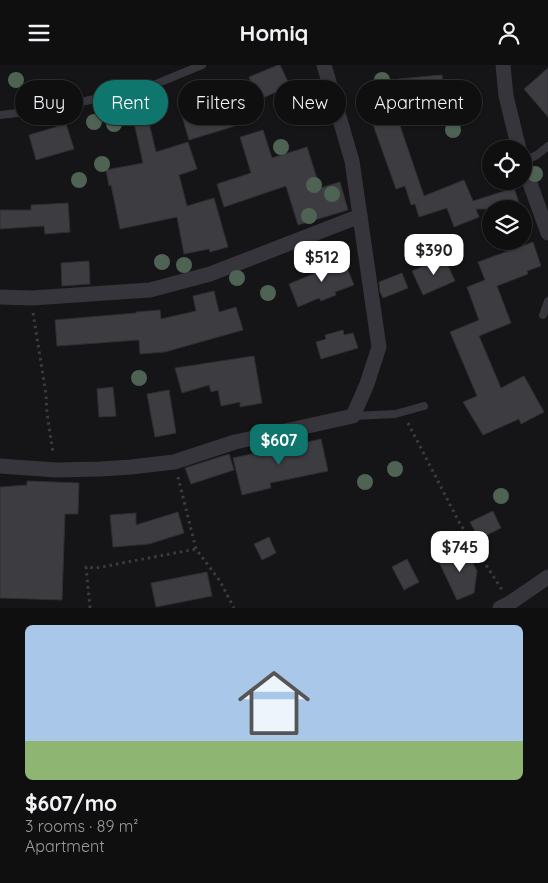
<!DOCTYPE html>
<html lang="en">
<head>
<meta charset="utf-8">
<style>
  body { margin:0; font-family:Quicksand,sans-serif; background:#1e1d1e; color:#f1f3f6; height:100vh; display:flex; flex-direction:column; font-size:19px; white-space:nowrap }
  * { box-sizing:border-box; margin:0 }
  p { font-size:16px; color:#9c9c9f }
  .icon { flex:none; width:28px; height:28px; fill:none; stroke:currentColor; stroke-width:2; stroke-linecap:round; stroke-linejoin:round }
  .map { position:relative; height:543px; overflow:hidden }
  .drawer { display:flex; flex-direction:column; background:#100f10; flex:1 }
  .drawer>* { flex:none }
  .top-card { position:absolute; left:15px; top:15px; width:519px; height:45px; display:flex; gap:10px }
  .controls { position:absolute; left:482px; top:75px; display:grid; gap:10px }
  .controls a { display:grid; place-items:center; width:50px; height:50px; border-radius:50%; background:#100f10; box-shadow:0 1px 4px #0004,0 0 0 1px #302f30; font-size:25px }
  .price { position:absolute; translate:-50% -42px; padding:0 11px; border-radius:10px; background:#fff; color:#222; font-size:16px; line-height:32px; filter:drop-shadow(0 1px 2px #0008) }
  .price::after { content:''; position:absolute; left:50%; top:30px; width:15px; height:11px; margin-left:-8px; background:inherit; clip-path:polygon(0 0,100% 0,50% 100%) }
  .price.active { background:#0f766e; color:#fff }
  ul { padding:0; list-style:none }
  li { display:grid; align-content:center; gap:10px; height:265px; padding:0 25px }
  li+li { border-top:1px solid #302f30 }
  li span { display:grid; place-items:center; height:155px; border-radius:8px; color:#555 }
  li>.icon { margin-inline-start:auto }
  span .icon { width:90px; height:90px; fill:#fffc; stroke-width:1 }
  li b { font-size:21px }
  .pill { padding:0 18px; border-radius:22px; background:#100f10; box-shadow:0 1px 4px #0004,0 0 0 1px #302f30; font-size:18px; line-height:45px }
  .pill.active { background:#0f766e; color:#fff }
  header { display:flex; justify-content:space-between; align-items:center; height:65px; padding:0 25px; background:#100f10; font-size:22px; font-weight:800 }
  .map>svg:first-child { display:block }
</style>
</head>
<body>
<header><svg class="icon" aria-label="menu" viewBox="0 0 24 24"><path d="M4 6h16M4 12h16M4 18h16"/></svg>Homiq<svg class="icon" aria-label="person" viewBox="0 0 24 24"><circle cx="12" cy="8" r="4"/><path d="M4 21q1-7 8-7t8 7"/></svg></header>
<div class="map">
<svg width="548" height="543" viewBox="0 0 548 543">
  <rect width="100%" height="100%" fill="#151416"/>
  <!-- building -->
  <g fill="#3c3c41" stroke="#2f2e32">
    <path d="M278,0H280L290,21L258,35L249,12Z"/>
    <path d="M548,3V52L524,24Z"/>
    <path d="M442,10L444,29L430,30L431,42L395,46L424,131L464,115L473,136L514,123L521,144H476L479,152L454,162L447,143L419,152L415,139L411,140L405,121L396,124L365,37L402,25L398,14Z"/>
    <path d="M223,20L235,61L189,75L177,34Z"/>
    <path d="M145,41L156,87L188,77L197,104L179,110L187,141L214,133L228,182L210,187L209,184L184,189L177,152L120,164L111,120L109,121L106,105L143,98L131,44Z"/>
    <path d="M66,59L74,84L36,95L29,70Z"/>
    <path d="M263,65L272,93L307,82L320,123L340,117L348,145L298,160L286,121L224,142L217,119L251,108L240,72Z"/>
    <path d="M68,138L70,167L45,169L44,161L0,164V145H31V140Z"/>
    <path d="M533,177L541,201L527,206L528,209L497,221L511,258L479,271L501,323L524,311L544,347L521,359L519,354L483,370L463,337L477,331L450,267L479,255L467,222L485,215L478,197Z"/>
    <path d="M444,192L455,216L423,230L412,206Z"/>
    <path d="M343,193L354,220L335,227L336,230L321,236L319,233L298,242L289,219L320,206L318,203Z"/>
    <path d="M89,196L90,219L62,221L61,198Z"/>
    <path d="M402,208L408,223L383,233L380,227L379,217Z"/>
    <path d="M214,226L219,247L236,242L243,265L165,287L140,289L139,275L57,281L55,255L136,248V247L160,245L161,254L196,246L193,231Z"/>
    <path d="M343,265L344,270L353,268L358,283L321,294L316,277L326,274L325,270Z"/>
    <path d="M254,291L262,338L240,342V337L221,341L218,325L211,327L209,320L182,328L175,303Z"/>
    <path d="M113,322L116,351L99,352L97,324Z"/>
    <path d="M169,325L176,368L155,372L147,329Z"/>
    <path d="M321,374L328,406L270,418L271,423L242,430L233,393Z"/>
    <path d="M229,389L234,405L191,419L185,403Z"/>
    <path d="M27,416L79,418L78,449H65L62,535L0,533V422L27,420Z"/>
    <path d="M493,446L501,463L479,474L470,457Z"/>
    <path d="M178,447L184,468L149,479L113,482L110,450L136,448V460Z"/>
    <path d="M269,472L276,488L262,495L254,479Z"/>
    <path d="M465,482L477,506L474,528L457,535L438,495Z"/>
    <path d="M407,494L419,517L404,525L392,502Z"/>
    <path d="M207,507L212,531L156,542L151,518Z"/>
  </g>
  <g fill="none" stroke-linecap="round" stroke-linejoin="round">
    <!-- path -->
    <g stroke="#3b3c42" stroke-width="3" stroke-dasharray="2.5 4" stroke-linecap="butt">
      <path d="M33,248L46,329L47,348L53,388"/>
      <path d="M408,358L459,457L502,525"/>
      <path d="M178,412L196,484L220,516L234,543"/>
      <path d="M90,543L86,502L96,503L196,484"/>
    </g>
    <!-- lane -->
    <g stroke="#35353b" stroke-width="8">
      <path d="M0,50L51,44L151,21L202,0"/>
      <path d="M524,96L537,90L548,81"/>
      <path d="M543,250L548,236"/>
      <path d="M353,351L395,349L424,341"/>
    </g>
    <!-- street -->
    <g stroke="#35353b" stroke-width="15">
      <path d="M503,0L506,31L519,84"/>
      <path d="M524,102L548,168"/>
      <path d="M0,232L32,233L150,225L210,209L360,151"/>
      <path d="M0,401L56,405L101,404L131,402L174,397L235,377L353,351L367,319L379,282L352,96L324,0"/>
      <path d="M500,543L510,538L548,512"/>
    </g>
  </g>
  <!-- trees -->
  <g fill="#4e6353">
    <circle cx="16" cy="15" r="8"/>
    <circle cx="382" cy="15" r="8"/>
    <circle cx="465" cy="29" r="8"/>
    <circle cx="94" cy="57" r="8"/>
    <circle cx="114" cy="59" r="8"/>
    <circle cx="453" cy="65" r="8"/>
    <circle cx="281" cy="82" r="8"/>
    <circle cx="102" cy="99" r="8"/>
    <circle cx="535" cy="109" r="8"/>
    <circle cx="79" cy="115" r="8"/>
    <circle cx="314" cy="120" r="8"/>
    <circle cx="332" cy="129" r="8"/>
    <circle cx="309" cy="151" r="8"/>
    <circle cx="162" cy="197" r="8"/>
    <circle cx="184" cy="200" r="8"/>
    <circle cx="237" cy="213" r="8"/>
    <circle cx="268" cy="228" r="8"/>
    <circle cx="139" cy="313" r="8"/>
    <circle cx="395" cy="404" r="8"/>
    <circle cx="365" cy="417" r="8"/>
    <circle cx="501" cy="431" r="8"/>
  </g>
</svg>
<div class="controls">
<a><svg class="icon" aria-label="locate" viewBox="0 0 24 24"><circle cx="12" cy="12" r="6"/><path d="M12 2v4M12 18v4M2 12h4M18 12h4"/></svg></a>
<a><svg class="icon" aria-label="layers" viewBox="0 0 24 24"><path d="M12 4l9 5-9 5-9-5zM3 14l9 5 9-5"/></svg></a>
</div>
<b class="price" style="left:434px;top:211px">$390</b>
<b class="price" style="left:322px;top:218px">$512</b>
<b class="price active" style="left:279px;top:401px">$607</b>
<b class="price" style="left:460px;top:508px">$745</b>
<div class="top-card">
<a class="pill">Buy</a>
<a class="pill active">Rent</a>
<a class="pill">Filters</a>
<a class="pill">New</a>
<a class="pill">Apartment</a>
</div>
</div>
<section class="drawer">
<ul>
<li><span style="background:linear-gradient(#a9c7e8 75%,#8fb573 0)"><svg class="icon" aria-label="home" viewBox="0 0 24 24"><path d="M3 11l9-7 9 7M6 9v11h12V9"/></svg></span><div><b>$607/mo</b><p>3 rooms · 89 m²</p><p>Apartment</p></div></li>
</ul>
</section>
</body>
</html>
